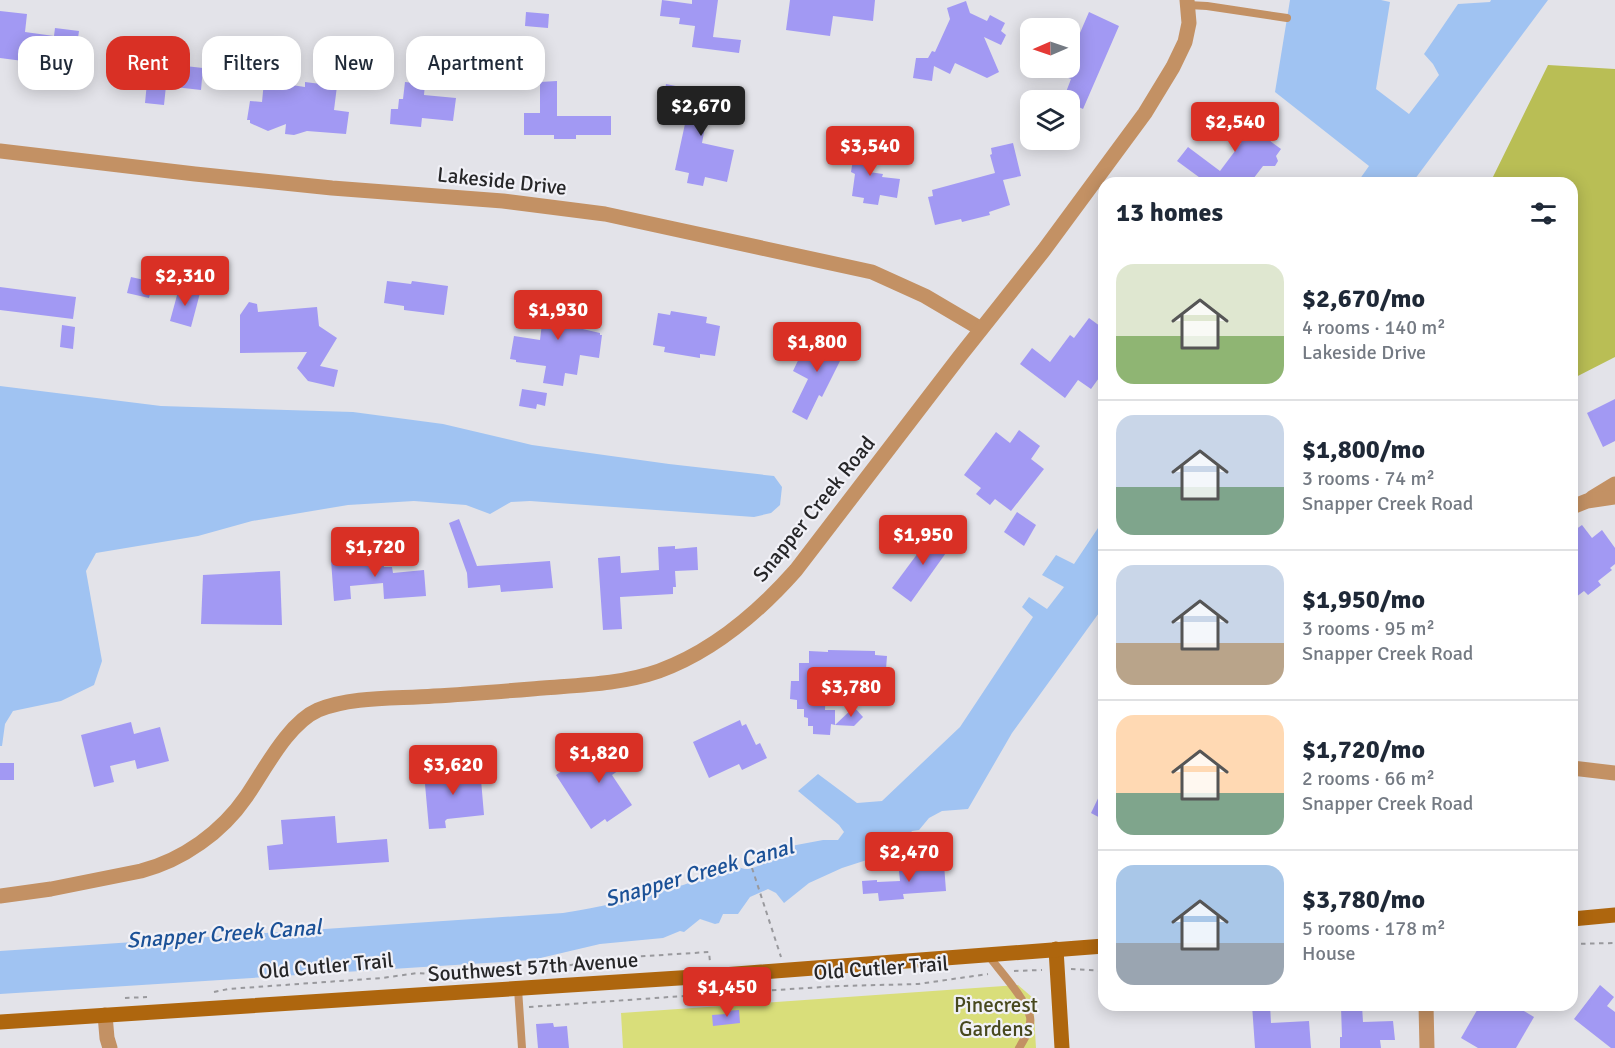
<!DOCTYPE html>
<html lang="en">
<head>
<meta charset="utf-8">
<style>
  body { margin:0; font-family:Signika,sans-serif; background:#f2f2f3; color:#1f2937; height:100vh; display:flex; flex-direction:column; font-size:22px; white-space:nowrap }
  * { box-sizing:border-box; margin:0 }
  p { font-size:20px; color:#747a83 }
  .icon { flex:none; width:33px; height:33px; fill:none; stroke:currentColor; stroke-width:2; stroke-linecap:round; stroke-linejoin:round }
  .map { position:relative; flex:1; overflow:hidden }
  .panel { position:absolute; left:1098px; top:177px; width:480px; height:834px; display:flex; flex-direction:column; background:#fff; border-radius:18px; box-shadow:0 3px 15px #0003 }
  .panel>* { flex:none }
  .hud { position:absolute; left:18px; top:36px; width:570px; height:54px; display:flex; gap:12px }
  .needle { width:39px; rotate:268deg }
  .buttons { position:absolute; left:1020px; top:18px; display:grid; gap:12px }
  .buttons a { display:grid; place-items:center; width:60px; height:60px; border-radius:12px; background:#fff; box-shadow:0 3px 15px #0003; font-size:30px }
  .price { position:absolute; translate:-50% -51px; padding:0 14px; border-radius:6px; background:#d93025; color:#fff; font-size:20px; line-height:39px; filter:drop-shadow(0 2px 3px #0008) }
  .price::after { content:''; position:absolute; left:50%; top:36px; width:18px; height:14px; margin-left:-9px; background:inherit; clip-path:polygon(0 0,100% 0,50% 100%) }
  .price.current { background:#222; color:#fff }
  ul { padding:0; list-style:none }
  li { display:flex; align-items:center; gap:18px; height:150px; padding:0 18px }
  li+li { border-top:2px solid #e0e1e3 }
  li span { display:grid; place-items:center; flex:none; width:168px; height:120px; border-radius:18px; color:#555 }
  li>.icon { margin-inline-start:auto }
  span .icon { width:72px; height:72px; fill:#fffc; stroke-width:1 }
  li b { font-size:26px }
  h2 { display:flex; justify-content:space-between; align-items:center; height:72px; padding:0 18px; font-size:26px }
  .tag { padding:0 21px; border-radius:18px; background:#fff; box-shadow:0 3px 15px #0003; font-size:21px; line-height:54px }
  .tag.current { background:#d93025; color:#fff }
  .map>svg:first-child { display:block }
</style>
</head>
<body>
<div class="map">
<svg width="1615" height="1048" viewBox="0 0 1615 1048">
  <rect width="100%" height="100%" fill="#e3e3e9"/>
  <!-- green -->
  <path fill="#d9de7a" d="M1018,985L1033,998L1036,1048H623L621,1013Z"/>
  <!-- forest -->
  <path fill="#b9be55" d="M1548,65L1615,69V357L1572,379V183H1490Z"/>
  <!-- water -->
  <g fill="#a0c3f2">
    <path d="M1290,0H1381L1390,2L1376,89L1409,114L1439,75L1433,64L1424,54L1458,4L1490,2L1491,0H1548L1412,183H1357L1369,166L1275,92Z"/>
    <path d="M0,386L161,406L353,412L443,424L532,445L669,464L774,476L782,487L780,505L771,513L754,517L530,501L511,502L490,514L466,505L414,501L348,505L252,521L198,536L96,553L86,571L102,661L94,685L61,701L13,711L5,724L2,746H0Z"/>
    <path d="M1104,519V606L1012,733L968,809L942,811L929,818L919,830L912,831L906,839L894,842L876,857L842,868L809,883L784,903L776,893L768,889L750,897L738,914H723L719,923L715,924L700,919L684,932L680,931L663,938L600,944L532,960L0,994V951L563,913C581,910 600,907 617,902C628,899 636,890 646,887C657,884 664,887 673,887C681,887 693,881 700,879C713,874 717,862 731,861C743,871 747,871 760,865L764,857L775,849L823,840H838L844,832L839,825L798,791L818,774L857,803L882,801L960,727L1033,617L1022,607L1029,597L1047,609L1064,587L1042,575L1056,555L1074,564Z"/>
  </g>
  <!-- building -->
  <g fill="#a299f3">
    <path d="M662,0L692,4V0H718L713,37L741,40L739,53L692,47L695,26L679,24L680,18L660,16Z"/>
    <path d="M790,0H875L873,21L833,16L830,36L786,30Z"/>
    <path d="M966,1L970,13L987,21L990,15L1005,23L1001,31L1006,35L1001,45L984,37L999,72L987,78L955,63L950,74L934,66L932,81L913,78L916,58H928L932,51L935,52L950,19L947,8Z"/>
    <path d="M0,11L27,14L25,32L54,36L55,28L79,31L76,52L68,51L65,75L21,69L23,61L0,58Z"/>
    <path d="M526,12L549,14L548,28L525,26Z"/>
    <path d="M1089,12L1119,26L1083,109L1070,103V100H1063L1071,79L1043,68H1070V56Z"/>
    <path d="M149,62L203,68L201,90L166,86L164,105L145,103Z"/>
    <path d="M264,81L305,87V82L337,86L334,110L349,112L346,134L307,131L294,135L285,134L286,124L268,131L250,123V120H247L250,101L262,102Z"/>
    <path d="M557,81V116H611V135H576V139H554V135H524V113H540V82Z"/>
    <path d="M405,82L425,84L424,95L456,98L453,121L422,118L421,127L390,124L391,109H398L399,99H403Z"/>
    <path d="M666,84L690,89L689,93L732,102L728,121L707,116L702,143L734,150L727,182L705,177L703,186L687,183L689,173L675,170L688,110L670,105L671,97L664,96Z"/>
    <path d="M1220,105L1244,123L1246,120L1261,131L1262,135L1281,149L1276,156L1278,161L1275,166H1263L1250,183H1207L1177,161L1188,147L1220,171L1241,143L1209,119Z"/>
    <path d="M856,141L873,143L869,172L883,174L882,177L900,179L897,198L880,195L878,205L863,203L864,198L852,196L855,174L851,172Z"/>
    <path d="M1013,143L1021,176L1003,180L1010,205L989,212L990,215L962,222L961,219L935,225L928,197L933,196L932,190L995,173L990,155L992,154L991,148Z"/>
    <path d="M131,277L153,282L149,298L127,293Z"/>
    <path d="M387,281L411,284L412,281L448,286L444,315L404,310V306L384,303Z"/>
    <path d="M0,287L76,297L73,319L0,310Z"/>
    <path d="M179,288L200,293L191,327L170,321Z"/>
    <path d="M547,291L579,296L574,327L600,333V335H602L599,358L580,355L577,375L565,373L563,386L543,383L546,366L516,362V360L510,359L514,336L540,340L545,298H546Z"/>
    <path d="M249,302L257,304L258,312L317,307L319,326L337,338L320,366L338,370L334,387L308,381L297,368L307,352L240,353V315Z"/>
    <path d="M671,311L707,317L706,323L720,326L715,356L700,354V358L664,352L665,347L653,345L658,313L670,315Z"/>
    <path d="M1089,318L1104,329V371L1091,389L1078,380L1065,398L1020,364L1032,348L1050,362L1070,335L1074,338Z"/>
    <path d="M62,325L75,327L73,349L60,347Z"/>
    <path d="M827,334L848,345L822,397L819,395L807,420L792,412L808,379L793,371L805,346L818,352Z"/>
    <path d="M522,389L547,393L545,406L537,404L536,409L519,406Z"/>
    <path d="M1615,399V441L1603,447L1587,413Z"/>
    <path d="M1019,430L1040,446L1031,459L1044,469L1011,511L995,499L990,505L976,494L981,488L964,475L996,432L1010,443Z"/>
    <path d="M1017,512L1036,525L1024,546L1004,532Z"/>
    <path d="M459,519L477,566L550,561L553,588L501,592L500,585L468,588L467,573L449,523Z"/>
    <path d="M1582,525L1592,538L1602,530L1615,548V564L1610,568L1612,570L1598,581L1601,585L1588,595L1584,591L1572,600V532Z"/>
    <path d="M935,530L953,543L911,602L892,588Z"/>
    <path d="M675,546V549L697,547L698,570L675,571L676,587H673V594L620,597L622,629L603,630L598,558L620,556L621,573L659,570L658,547Z"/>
    <path d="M382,554L384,567H392L393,573L424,570L426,596L384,599L383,583L350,586L351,599L334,601L331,560L346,559L345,557Z"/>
    <path d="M280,571L282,625L201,624L203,575Z"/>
    <path d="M828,650L875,651V655L887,656L886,669H875L874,681L870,680V683L826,682L825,710H835V725L831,724L830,735L813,734V726H808V718L804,717V709H797V700L790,699L791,681H799V663H809V651L828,652Z"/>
    <path d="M854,707L863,717L854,726L835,725Z"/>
    <path d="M740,720L742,726L746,724L756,745L760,743L767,758L742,770L739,764L709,778L693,742Z"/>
    <path d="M131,722L134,734L160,727L169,761L137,769L135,760L110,766L114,782L94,787L81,735Z"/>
    <path d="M623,736L638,757L612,775L632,805L607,822L605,819L591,829L556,775L572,764L576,769Z"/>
    <rect x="0" y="763" width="14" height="17"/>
    <path d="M480,768L484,815L447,819L445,821L446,828L429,829L424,773Z"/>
    <path d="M1104,786V820L1091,813Z"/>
    <path d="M335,816L337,843L387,839L389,862L269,870L267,846L283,844L281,820Z"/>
    <path d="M944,864L946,891L903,894L904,899L879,901L878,893L863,894L862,881L877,880V882L900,881L899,871L903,867Z"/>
    <path d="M1600,985L1614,997L1607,1006L1615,1012V1048H1611L1574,1019Z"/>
    <path d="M1252,1005H1270L1271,1023L1309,1021L1311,1048H1255Z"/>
    <path d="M1480,1005H1514L1534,1017L1516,1048H1478L1461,1038Z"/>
    <path d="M1362,1006L1363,1022L1393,1021L1395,1040H1380L1381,1048H1340V1037H1342L1341,1007Z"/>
    <path d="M739,1010L740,1023L713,1026L712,1015L726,1014L725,1011Z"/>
    <path d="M553,1023L554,1027L567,1026L569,1048H538L536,1024Z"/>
  </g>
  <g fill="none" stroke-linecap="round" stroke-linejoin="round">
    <!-- path -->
    <g stroke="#99999d" stroke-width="2" stroke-dasharray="4.5 4.5" stroke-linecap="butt">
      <path d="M752,868L781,957"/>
      <path d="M1572,944L1615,943"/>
      <path d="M1071,969L1104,971"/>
      <path d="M534,971L614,958L709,952L710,962"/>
      <path d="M1014,971L1042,970"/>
      <path d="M712,991V994L839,986L918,984L988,974"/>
      <path d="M214,992L228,989L382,978L418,973L459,976"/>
      <path d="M125,998L147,997"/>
      <path d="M529,1007L712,994"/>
    </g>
    <!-- lane -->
    <g stroke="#c39164" stroke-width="8">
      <path d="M1188,5L1207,6L1287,18"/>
      <path d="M988,955C999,970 1026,999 1030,1017C1032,1027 1024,1040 1019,1048"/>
      <path d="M518,989L522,1048"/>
    </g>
    <!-- street -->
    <g stroke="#c39164" stroke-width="15">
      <path d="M0,151L195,174L332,188L503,201L605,214L872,272L925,296L981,329"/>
      <path d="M1592,498L1615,484"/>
      <path d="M1572,507L1587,501L1615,497"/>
      <path d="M1572,768L1615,773"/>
      <path d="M0,896L51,889L141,871C183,860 222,832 246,797C264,771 288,723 318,710C353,696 396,699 434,696C470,694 506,691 543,688C581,685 622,684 659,671C714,651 758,613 796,570L960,356L1044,250L1145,113L1173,67L1185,42L1189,23L1187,0"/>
      <path d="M1426,1005L1427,1048"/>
      <path d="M105,1015L107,1038L110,1048"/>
    </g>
    <!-- secondary -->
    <g stroke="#ae660e" stroke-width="15">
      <path d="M1572,919L1615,915"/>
      <path d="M1056,949L1062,1048"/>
      <path d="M0,1022L710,976L1104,946"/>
    </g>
  </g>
  <g text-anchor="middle" stroke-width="4.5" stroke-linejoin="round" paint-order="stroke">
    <!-- street labels -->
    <g font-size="21" fill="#262628" stroke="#f1f1f7">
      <text transform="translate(502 181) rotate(6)" y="7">Lakeside Drive</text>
      <text transform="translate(814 509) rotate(-51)" y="7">Snapper Creek Road</text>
      <text transform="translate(326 966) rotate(-5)" y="7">Old Cutler Trail</text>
      <text transform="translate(533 967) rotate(-4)" y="7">Southwest 57th Avenue</text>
      <text transform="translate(881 968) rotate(-4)" y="7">Old Cutler Trail</text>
    </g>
    <!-- park labels -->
    <g font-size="21" fill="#48491e" stroke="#f1f1f7">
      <text x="996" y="1012">Pinecrest<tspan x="996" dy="24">Gardens</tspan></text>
    </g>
    <!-- water labels -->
    <g font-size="22" font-style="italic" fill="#1b5197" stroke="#f1f1f7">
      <text transform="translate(699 872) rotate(-16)" y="8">Snapper Creek Canal</text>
      <text transform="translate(224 933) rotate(-4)" y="8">Snapper Creek Canal</text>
    </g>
  </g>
</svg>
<div class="buttons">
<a><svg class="needle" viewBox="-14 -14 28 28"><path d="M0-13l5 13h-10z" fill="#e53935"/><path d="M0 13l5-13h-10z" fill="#747a83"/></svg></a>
<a><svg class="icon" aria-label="layers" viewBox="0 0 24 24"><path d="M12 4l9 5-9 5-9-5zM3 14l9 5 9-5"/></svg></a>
</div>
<b class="price current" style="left:701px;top:137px">$2,670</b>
<b class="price" style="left:1235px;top:153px">$2,540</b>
<b class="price" style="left:870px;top:177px">$3,540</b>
<b class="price" style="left:185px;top:307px">$2,310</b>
<b class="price" style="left:558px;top:341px">$1,930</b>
<b class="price" style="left:817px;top:373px">$1,800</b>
<b class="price" style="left:923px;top:566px">$1,950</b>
<b class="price" style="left:375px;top:578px">$1,720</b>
<b class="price" style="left:851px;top:718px">$3,780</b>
<b class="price" style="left:599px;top:784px">$1,820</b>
<b class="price" style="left:453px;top:796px">$3,620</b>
<b class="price" style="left:909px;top:883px">$2,470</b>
<b class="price" style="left:727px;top:1018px">$1,450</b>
<div class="hud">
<a class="tag">Buy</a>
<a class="tag current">Rent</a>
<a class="tag">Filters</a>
<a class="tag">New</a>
<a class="tag">Apartment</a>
</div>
<section class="panel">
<h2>13 homes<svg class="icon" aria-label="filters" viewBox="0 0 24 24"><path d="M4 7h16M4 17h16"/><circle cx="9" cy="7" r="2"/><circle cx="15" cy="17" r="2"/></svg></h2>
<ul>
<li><span style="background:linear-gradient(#dfe7d0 60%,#8fb573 0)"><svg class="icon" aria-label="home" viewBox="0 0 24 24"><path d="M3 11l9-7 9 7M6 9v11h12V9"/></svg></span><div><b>$2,670/mo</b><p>4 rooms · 140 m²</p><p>Lakeside Drive</p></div></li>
<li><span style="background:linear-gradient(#c9d6e8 60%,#7fa58c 0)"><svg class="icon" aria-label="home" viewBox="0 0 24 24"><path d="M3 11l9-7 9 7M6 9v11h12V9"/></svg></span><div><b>$1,800/mo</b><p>3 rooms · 74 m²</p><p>Snapper Creek Road</p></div></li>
<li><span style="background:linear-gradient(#c9d6e8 65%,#b9a48a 0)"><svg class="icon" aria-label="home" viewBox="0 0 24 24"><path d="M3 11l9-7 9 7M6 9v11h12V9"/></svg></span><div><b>$1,950/mo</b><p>3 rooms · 95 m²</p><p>Snapper Creek Road</p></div></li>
<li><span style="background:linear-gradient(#ffd9b3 65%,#7fa58c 0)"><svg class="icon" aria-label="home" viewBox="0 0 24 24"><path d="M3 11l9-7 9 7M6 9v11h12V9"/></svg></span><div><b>$1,720/mo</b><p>2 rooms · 66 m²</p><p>Snapper Creek Road</p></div></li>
<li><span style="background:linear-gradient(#a9c7e8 65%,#9aa5b1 0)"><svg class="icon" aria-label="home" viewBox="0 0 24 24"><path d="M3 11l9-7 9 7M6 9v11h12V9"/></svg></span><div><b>$3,780/mo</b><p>5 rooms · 178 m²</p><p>House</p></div></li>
</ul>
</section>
</div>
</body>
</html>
